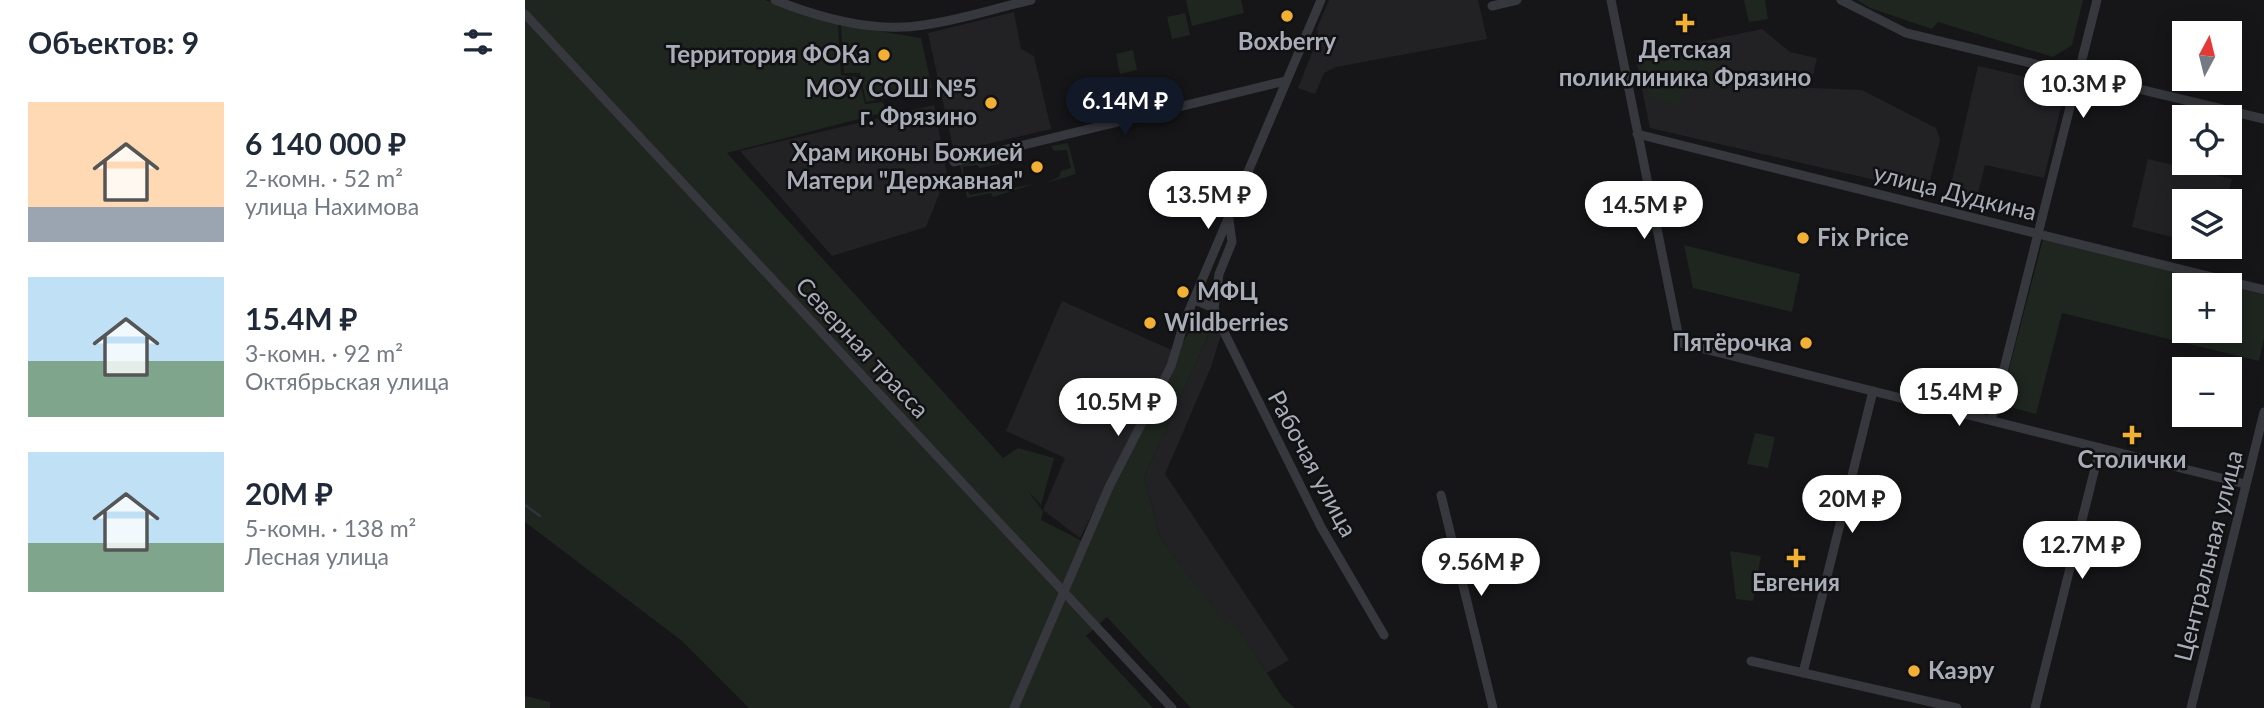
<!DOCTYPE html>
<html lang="ru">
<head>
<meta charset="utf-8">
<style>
  body { margin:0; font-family:Lato,sans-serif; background:#f6f6f7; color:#1f2937; height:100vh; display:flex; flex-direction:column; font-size:26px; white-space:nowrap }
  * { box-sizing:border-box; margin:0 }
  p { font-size:23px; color:#747a83 }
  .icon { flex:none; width:38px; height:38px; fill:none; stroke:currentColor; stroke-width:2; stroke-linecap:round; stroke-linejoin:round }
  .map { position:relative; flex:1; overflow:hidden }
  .drawer { display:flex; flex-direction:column; background:#fff; width:525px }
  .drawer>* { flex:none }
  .needle { width:46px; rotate:7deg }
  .fabs { position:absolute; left:1647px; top:21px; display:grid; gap:14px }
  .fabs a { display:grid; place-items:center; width:70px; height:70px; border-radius:0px; background:#fff; box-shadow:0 4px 18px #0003; font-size:35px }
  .price { position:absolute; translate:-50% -60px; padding:0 16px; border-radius:24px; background:#fff; color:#222; font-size:23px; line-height:46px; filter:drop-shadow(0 2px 4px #0008) }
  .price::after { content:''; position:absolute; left:50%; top:42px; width:21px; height:16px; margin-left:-10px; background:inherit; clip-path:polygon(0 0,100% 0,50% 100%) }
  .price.selected { background:#111827; color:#fff }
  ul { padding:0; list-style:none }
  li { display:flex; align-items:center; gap:21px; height:175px; padding:0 28px }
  li span { display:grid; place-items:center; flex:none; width:196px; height:140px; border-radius:0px; color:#555 }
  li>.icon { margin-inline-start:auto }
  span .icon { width:84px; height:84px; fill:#fffc; stroke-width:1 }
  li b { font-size:30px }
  h2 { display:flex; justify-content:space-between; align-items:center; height:84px; padding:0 28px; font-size:30px }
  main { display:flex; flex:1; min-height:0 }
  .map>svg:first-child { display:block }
</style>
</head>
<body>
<main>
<section class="drawer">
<h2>Объектов: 9<svg class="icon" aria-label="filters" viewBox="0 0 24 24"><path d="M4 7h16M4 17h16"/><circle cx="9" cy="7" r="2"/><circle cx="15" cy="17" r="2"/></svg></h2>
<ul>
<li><span style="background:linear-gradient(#ffd9b3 75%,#9aa5b1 0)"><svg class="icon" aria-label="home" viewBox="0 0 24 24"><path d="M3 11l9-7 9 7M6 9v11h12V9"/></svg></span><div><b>6 140 000 ₽</b><p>2-комн. · 52 m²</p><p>улица Нахимова</p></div></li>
<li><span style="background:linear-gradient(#bfe0f5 60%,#7fa58c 0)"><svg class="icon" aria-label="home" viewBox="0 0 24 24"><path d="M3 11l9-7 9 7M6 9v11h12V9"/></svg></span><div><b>15.4M ₽</b><p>3-комн. · 92 m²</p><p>Октябрьская улица</p></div></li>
<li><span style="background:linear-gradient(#bfe0f5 65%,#7fa58c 0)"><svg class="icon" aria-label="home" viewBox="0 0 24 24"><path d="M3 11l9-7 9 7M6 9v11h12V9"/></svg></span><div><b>20M ₽</b><p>5-комн. · 138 m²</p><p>Лесная улица</p></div></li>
</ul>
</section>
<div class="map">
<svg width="1739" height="708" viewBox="0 0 1739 708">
  <rect width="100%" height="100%" fill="#161618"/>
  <!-- built -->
  <g fill="#222225">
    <path d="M804,0H953L962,39L811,67L799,73L790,94L773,88L793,38L792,28Z"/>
    <path d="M489,12L496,49L509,56L526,129L429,152L403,33Z"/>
    <path d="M1237,29L1265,52L1292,58L1285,88L1337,90L1411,128L1415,140L1402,192L1125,128L1110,55Z"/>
    <path d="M1453,66L1541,86L1519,178L1460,165L1450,205L1423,198Z"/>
    <path d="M409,105L422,174L401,227L307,256L215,151Z"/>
    <path d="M1623,159L1707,179L1701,201H1659V240L1607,227Z"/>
    <path d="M537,301L649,351L555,538L518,510L540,458L481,431Z"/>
    <path d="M692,326L696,335L686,367L640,474L764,660L742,673L706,619L700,624L635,537L619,477L685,332H689Z"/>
  </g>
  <!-- green -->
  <g fill="#1e261f">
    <path d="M0,0H240L313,24L316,75L334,77L340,104L358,102L361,112L202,153L478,458L493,448L529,458L516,505L503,491L518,511L516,520L559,542L655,346L670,324L685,332L619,477L635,537L700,623L706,618L758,698L770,708H666L582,617L561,636L628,708H224L157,641L0,522Z"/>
    <path d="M661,0H716L719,13L667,26Z"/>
    <path d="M1219,0H1240L1243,19L1224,22Z"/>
    <path d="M1332,0H1558L1547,45L1528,57L1413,22L1407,29L1345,8Z"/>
    <path d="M660,13L665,35L647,39L642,17Z"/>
    <path d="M316,25L396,38L407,88L341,102L335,73H319Z"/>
    <path d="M1181,48L1189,52L1194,71L1191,83L1159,92L1156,106C1120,98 1122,97 1116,61Z"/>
    <path d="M608,50L612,70L595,74L591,54Z"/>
    <path d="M543,143L551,174L521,183L534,177L536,171L546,168L542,150L529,151L526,146Z"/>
    <path d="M477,157L474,164L455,168L452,165L438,167L439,182L435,165Z"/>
    <path d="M515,182L468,197L466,193L442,198L440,187L445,195C469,190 491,189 515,182Z"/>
    <path d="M1518,239L1702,285H1659V331H1704L1705,286L1739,295V338L1734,361L1537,313L1511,414L1475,404Z"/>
    <path d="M1159,245L1275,274L1267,312L1168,288Z"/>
    <path d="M1230,433L1250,437L1243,468L1222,464Z"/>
    <path d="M1205,551L1236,556L1228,601L1211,599Z"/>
    <path d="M0,696L25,702V708H0Z"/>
  </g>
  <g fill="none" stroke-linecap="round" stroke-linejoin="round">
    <!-- stream -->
    <path stroke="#2c353c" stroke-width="2.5" d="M0,505L15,516"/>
    <!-- minor -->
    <g stroke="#37383d" stroke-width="9">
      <path d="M250,0C295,18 350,33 399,25C435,20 471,8 506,0"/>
      <path d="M1086,0L1155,343L1720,484"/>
      <path d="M1316,0L1381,33L1739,119"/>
      <path d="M967,6L992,0"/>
      <path d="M0,14L647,708"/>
      <path d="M1112,134L1739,290"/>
      <path d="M429,162L760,81"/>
      <path d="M704,220L707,242L694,274L689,308L696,326L796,527L859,635"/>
      <path d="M670,300L689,308"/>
      <path d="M1466,420L1572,0"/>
      <path d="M916,495L968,708"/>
      <path d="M1226,661L1432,708"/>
      <path d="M1278,673L1348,391"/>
      <path d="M489,708L584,487L646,366L660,320L796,0"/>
      <path d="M1510,708L1575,448"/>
      <path d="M1666,708L1739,412"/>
    </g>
  </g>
  <!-- markers -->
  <g fill="#f2b134" stroke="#111113" stroke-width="2.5">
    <circle cx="762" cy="16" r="7"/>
    <path d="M1156.5 12.5h7v7h7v7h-7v7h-7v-7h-7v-7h7z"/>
    <circle cx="359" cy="55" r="7"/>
    <circle cx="466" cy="103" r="7"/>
    <circle cx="512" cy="167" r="7"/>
    <circle cx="1278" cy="238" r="7"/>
    <circle cx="658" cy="292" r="7"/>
    <circle cx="625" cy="323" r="7"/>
    <circle cx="1281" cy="343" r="7"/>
    <path d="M1603.5 424.5h7v7h7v7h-7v7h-7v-7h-7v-7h7z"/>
    <path d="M1267.5 547.5h7v7h7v7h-7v7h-7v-7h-7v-7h7z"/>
    <circle cx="1389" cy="671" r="7"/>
  </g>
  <g text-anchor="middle" stroke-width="5" stroke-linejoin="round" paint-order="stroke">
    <!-- poi labels -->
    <g font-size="24" font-weight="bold" fill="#a8adb8" stroke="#111113">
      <text x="762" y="50">Boxberry</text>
      <text x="1160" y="58">Детская<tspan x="1160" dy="28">поликлиника Фрязино</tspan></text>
      <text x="345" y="63" text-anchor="end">Территория ФОКа</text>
      <text x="452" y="97" text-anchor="end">МОУ СОШ №5<tspan x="452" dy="28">г. Фрязино</tspan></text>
      <text x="498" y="161" text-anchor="end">Храм иконы Божией<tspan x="498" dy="28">Матери "Державная"</tspan></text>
      <text x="1292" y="246" text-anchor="start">Fix Price</text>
      <text x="672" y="300" text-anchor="start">МФЦ</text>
      <text x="639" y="331" text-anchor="start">Wildberriеs</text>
      <text x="1267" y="351" text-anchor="end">Пятёрочка</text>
      <text x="1607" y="468">Столички</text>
      <text x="1271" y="591">Евгения</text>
      <text x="1403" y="679" text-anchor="start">Каэру</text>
    </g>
    <!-- street labels -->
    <g font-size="24" fill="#a8adb8" stroke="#111113">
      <text transform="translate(1430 193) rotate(14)" y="8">улица Дудкина</text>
      <text transform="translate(337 348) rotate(47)" y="8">Северная трасса</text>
      <text transform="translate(787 464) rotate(62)" y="8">Рабочая улица</text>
      <text transform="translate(1684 556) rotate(-76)" y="8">Центральная улица</text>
    </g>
  </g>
</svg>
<div class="fabs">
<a><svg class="needle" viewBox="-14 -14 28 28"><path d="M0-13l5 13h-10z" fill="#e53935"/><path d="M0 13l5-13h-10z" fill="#747a83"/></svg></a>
<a><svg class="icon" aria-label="locate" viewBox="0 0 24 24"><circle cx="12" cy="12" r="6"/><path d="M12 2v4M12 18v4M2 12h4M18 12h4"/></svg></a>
<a><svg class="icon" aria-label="layers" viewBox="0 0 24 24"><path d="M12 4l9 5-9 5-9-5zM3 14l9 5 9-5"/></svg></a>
<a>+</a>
<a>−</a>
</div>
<b class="price" style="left:1558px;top:120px">10.3M ₽</b>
<b class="price selected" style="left:600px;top:137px">6.14M ₽</b>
<b class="price" style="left:683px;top:231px">13.5M ₽</b>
<b class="price" style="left:1119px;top:241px">14.5M ₽</b>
<b class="price" style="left:1434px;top:428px">15.4M ₽</b>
<b class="price" style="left:593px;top:438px">10.5M ₽</b>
<b class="price" style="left:1327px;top:535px">20M ₽</b>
<b class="price" style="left:1557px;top:581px">12.7M ₽</b>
<b class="price" style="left:956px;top:598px">9.56M ₽</b>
</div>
</main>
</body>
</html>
